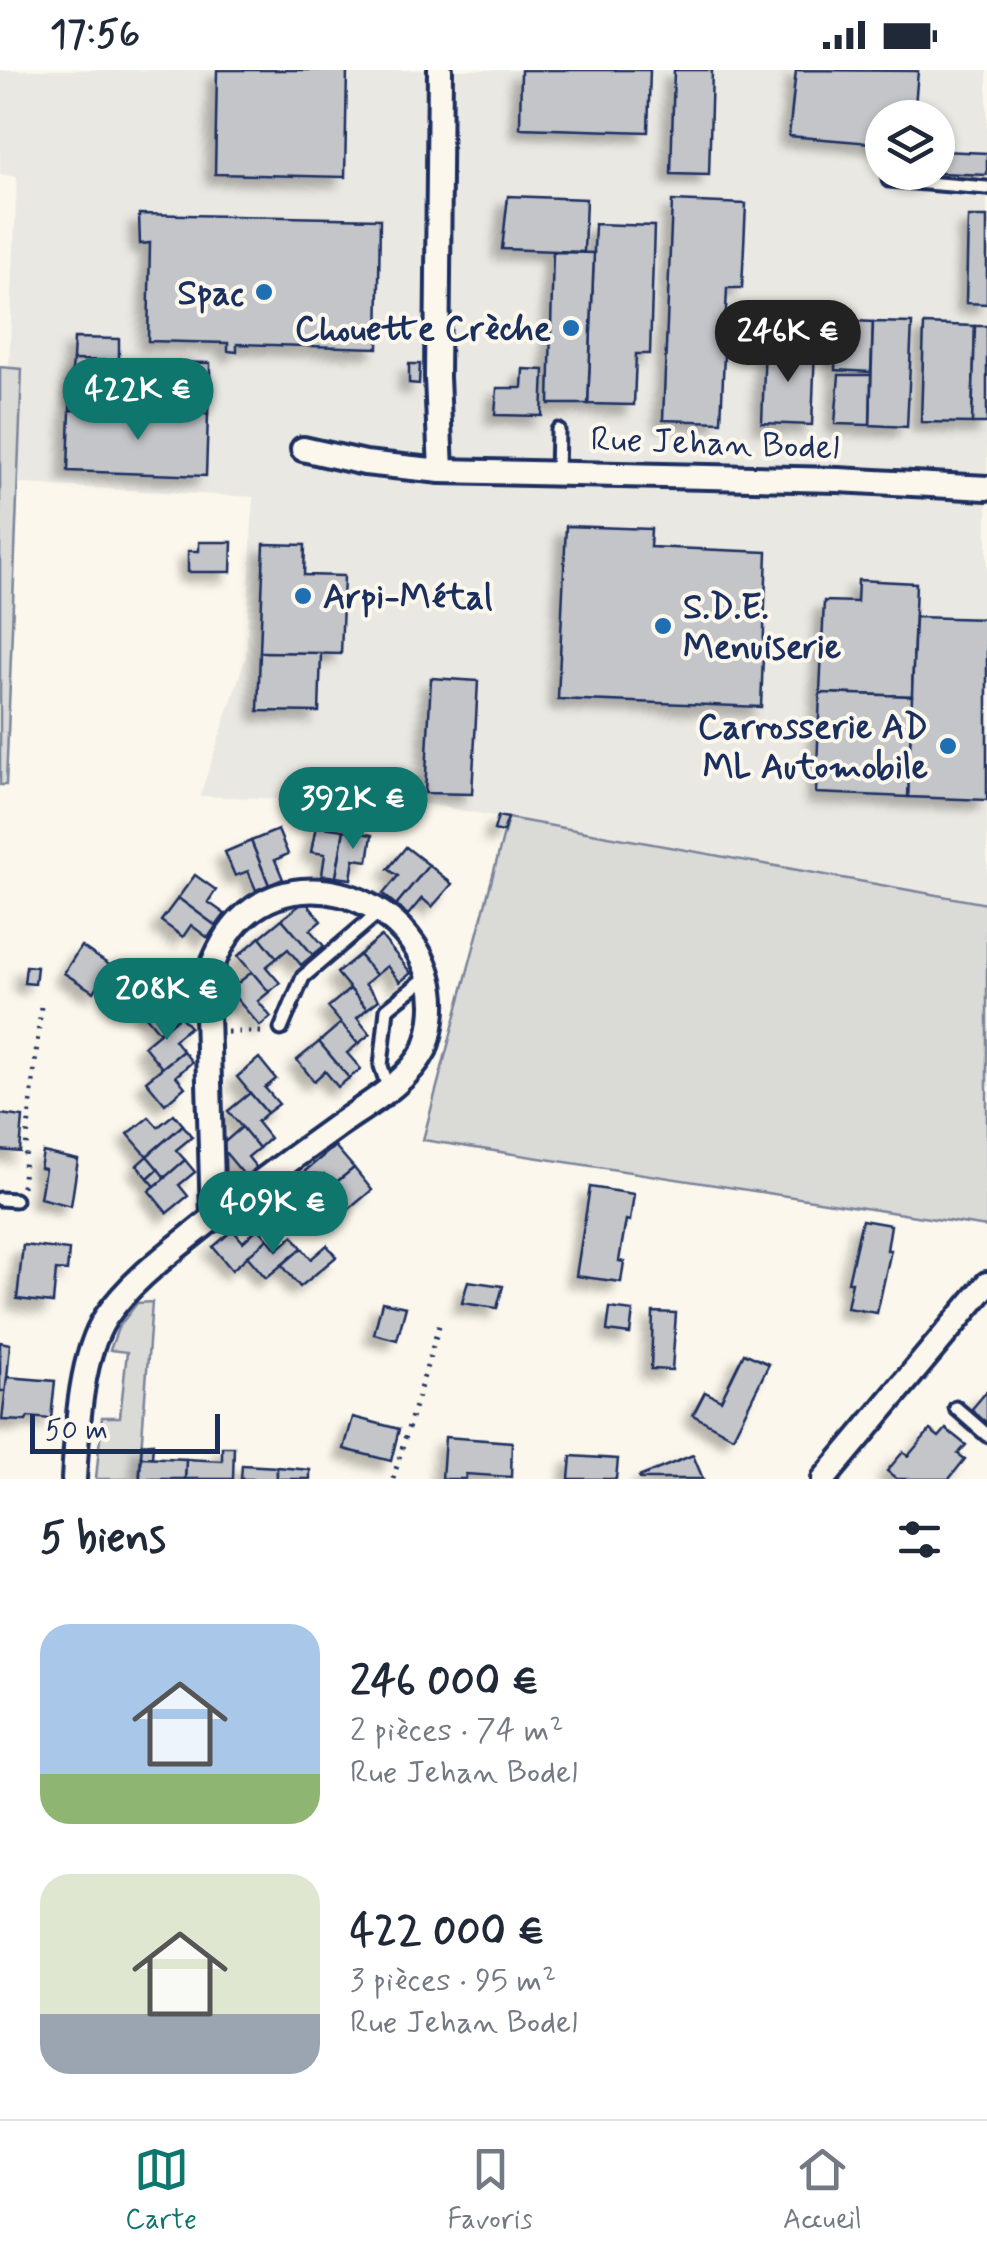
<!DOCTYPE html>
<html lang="fr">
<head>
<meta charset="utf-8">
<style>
  body { margin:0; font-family:Mynerve,sans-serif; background:#f6f6f7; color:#1f2937; height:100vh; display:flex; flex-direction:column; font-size:38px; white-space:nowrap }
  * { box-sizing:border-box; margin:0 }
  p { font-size:32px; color:#747a83 }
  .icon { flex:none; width:55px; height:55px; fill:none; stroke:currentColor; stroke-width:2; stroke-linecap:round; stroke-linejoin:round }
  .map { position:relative; height:1409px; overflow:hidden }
  .details { display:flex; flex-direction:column; background:#fff; flex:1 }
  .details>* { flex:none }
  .tools { position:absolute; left:865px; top:30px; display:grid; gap:20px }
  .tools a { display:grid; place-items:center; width:90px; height:90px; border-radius:50%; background:#fff; box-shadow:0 2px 8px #0004; font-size:50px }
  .scale { position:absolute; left:30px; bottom:25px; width:190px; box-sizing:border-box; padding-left:10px; border:5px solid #1b2f5e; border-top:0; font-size:28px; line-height:35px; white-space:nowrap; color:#1b2f5e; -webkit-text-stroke:8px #fbf7ec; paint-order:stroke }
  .price { position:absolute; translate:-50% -85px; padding:0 22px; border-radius:35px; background:#0f766e; color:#fff; font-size:32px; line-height:65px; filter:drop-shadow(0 2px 5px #0008) }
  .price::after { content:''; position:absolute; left:50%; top:60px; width:30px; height:22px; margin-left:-15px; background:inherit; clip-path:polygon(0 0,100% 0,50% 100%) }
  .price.selected { background:#222; color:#fff }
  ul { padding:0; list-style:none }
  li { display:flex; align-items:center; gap:30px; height:250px; padding:0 40px }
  li span { display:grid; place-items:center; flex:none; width:280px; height:200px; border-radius:30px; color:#555 }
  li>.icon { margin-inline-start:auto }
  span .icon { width:120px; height:120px; fill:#fffc; stroke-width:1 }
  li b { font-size:42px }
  h2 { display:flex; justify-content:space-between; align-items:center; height:120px; padding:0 40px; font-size:42px }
  .status { display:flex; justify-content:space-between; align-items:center; height:70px; padding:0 50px; background:#fff; direction:ltr }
  .status svg { height:28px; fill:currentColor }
  .dock { display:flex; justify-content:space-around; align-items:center; height:140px; border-top:2px solid #e0e1e3; background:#fff; font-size:28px; color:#747a83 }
  .dock a { display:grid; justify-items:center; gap:5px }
  .dock .selected { color:#0f766e }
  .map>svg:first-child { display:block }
</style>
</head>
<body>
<div class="status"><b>17:56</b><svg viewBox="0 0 49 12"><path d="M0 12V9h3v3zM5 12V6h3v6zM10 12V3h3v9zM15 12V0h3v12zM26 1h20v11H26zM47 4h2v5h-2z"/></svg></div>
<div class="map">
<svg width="987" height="1409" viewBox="0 0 987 1409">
  <defs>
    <filter id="shadow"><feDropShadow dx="-9" dy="9" stdDeviation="5" flood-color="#0004"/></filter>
  </defs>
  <rect width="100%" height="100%" fill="#fbf7ec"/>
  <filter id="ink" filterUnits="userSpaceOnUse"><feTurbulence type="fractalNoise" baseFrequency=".01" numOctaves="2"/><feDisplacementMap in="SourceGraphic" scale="20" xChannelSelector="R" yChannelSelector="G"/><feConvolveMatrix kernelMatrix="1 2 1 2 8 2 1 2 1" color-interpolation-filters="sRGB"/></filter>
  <g filter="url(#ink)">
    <!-- built -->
    <path fill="#eae8e2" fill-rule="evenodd" d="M0,0H987V834L426,734L200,726L246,586L253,427L4,413L17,107L0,104ZM882,48H938V102H882Z"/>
    <!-- green -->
    <g fill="#dadad7" stroke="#7a849a" stroke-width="2.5">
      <path d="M0,297L22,299L6,715H0Z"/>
      <path d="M508,748L987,834V1157L423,1070Z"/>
      <path d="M152,1232L139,1409H96L102,1347H120L127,1282L110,1280L118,1258L137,1233Z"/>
    </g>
    <!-- building -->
    <g fill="#c3c5c9" stroke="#1b2f5e" stroke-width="2.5" filter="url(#shadow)">
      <path d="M217,0H347L345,107L215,104Z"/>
      <path d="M521,0H650L648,62L520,58Z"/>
      <path d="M674,0H712L709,105L671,104Z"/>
      <path d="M796,0L918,1L914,48H882V74L789,66Z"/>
      <path d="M941,81L987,83V105L940,103Z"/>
      <path d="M508,126L586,129L584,182L502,179Z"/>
      <path d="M672,131L746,134L742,218H727L721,352L663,350Z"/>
      <path d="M139,144L380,149L378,278L237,274V282L228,281V273L148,271L150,173L140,174Z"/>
      <path d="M968,147H987V234L966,233Z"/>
      <path d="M595,154L654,156L650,284H636L634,335L588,334Z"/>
      <path d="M553,182L594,183L588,334H549Z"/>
      <path d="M837,250L873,252L871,302L835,300Z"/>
      <path d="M873,252L912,253L907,357L870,355Z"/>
      <path d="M924,254L975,256L972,353L921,352Z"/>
      <path d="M975,256H987V353H972Z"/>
      <path d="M74,268L119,269V291L73,290Z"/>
      <path d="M765,275L815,277L812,355L762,353Z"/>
      <path d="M73,290L210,293V306L72,301Z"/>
      <path d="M409,294H420L419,314L409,313Z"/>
      <path d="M523,299L544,300L542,346L495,345L497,318H522Z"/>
      <path d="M72,301L210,306L208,344L70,340Z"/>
      <path d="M839,305H871L870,355L835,354Z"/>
      <path d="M70,340L208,344L206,406L68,401Z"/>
      <path d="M566,456L651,459L650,477L767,482L761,637L558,629Z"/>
      <path d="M199,472H232L231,502H188V481H199Z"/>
      <path d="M264,474L305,475L304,505L344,506L341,584L260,582Z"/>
      <path d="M858,510L916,513L912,626L820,623L824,531L857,532Z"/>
      <path d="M915,547L987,549V730L908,727Z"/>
      <path d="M260,582L321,583L319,642L258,641Z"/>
      <path d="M431,608L478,611L472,724L425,723Z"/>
      <path d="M820,623L912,626L908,727L816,723Z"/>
      <path d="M498,746L508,748L503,762L494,760Z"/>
      <path d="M316,756L344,760L336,807L322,805L325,784L311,782Z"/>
      <path d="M278,760L288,784L275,790L283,809L269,815L251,771Z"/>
      <path d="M344,760L372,765L368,791L354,789L351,809L336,807Z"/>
      <path d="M251,771L269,815L256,820L248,801L235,806L225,782Z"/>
      <path d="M406,777L429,795L396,835L383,824L398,806L388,799Z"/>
      <path d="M429,795L452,814L432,837L422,828L408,845L396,835Z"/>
      <path d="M195,805L216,820L208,832L225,844L216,856L178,828Z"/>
      <path d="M178,828L216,856L208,868L191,855L183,867L161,851Z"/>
      <path d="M305,831L321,851L310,860L324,876L313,885L282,849Z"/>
      <path d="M282,849L313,885L301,895L288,879L277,888L260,867Z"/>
      <path d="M381,866L411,903L400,912L387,896L376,905L359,885Z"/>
      <path d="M260,867L277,888L266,897L280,913L269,922L238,886Z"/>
      <path d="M81,876L111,896L94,922L64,903Z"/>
      <path d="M359,885L376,905L365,914L379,930L367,939L337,903Z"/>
      <path d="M26,896L37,897L35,914L24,913Z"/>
      <path d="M252,902L269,922L258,931L271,947L260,956L229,920Z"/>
      <path d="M178,910L187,921L171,935L180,946L160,963L141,940Z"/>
      <path d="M350,919L367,939L357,948L370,964L358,974L328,937Z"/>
      <path d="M180,946L190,957L174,970L183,981L162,998L144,976Z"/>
      <path d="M341,953L358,974L347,983L361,999L349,1008L319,972Z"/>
      <path d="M319,972L349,1008L338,1017L325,1001L314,1011L297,990Z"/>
      <path d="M183,981L192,992L176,1006L185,1017L165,1034L146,1011Z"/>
      <path d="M259,988L276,1009L265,1018L279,1034L267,1043L237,1007Z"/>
      <path d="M250,1023L267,1043L257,1052L270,1068L259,1078L228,1041Z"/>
      <path d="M0,1044L23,1047L20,1082L0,1080Z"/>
      <path d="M174,1044L183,1055L147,1086L128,1064L149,1047L158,1057Z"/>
      <path d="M183,1055L192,1067L176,1080L185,1090L165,1108L147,1086Z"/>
      <path d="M242,1057L259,1078L248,1087L261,1103L250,1112L220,1076Z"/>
      <path d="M335,1076L354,1098L333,1115L324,1104L308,1117L299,1106Z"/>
      <path d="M43,1082L78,1090L71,1136L40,1128L45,1099L40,1098Z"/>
      <path d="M147,1086L158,1099L148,1108L137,1095Z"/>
      <path d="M185,1090L195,1102L179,1115L188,1126L167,1143L149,1121Z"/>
      <path d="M354,1098L372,1120L336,1150L326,1139L342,1125L333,1115Z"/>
      <path d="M158,1099L165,1108L155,1116L148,1108Z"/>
      <path d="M590,1117L634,1124L630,1151L626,1150L619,1191L624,1192L621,1212L576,1206Z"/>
      <path d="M862,1150L891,1155L887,1180H891L877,1243L847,1238L852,1212H848Z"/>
      <path d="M258,1158L268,1169L232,1200L213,1177L233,1160L243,1172Z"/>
      <path d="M293,1166L302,1178L266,1208L247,1186L268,1169L277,1180Z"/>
      <path d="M23,1175L69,1180L67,1201L56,1200L53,1233L17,1229Z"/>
      <path d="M327,1175L336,1187L300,1217L282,1195L302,1178L311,1189Z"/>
      <path d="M468,1211L503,1216L497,1238L462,1233Z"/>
      <path d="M382,1232L406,1237L397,1270L374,1264Z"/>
      <path d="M610,1238L633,1241L630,1264L607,1261Z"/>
      <path d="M653,1242L676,1243L672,1300L651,1299Z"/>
      <path d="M0,1272L10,1274L6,1321H0Z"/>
      <path d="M744,1283L769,1294L733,1367L693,1345L705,1322L721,1330Z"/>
      <path d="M7,1307L55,1311L51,1349L28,1347L26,1351L2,1350Z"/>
      <path d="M987,1321V1353L971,1340Z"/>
      <path d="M353,1347L399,1359L391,1391L344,1379Z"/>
      <path d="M946,1359L966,1375L958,1384L965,1389L949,1409H897L887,1401L903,1382L908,1386L930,1360L939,1367Z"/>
      <path d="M445,1367L512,1372L511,1407L466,1404V1409H442Z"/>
      <path d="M153,1373L152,1388L141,1387L142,1374Z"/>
      <path d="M222,1377H234L233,1409H185L186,1389L222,1391Z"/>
      <path d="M693,1385L703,1409H640L639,1407Z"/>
      <path d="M571,1386L618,1389L616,1409H569Z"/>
      <path d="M141,1387L186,1389L185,1409H140Z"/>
      <path d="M242,1395L277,1397V1409H241Z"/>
      <path d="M277,1397L310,1400V1409H277Z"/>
    </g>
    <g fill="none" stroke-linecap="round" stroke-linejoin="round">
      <!-- service casing -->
      <g stroke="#1b2f5e" stroke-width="19">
        <g id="service">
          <path d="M889,110L987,118"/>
          <path d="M557,403L558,360"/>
          <path d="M281,959L303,907L378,843"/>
          <path d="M388,1017L381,996L387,939L428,906"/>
          <path d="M0,1129L15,1130"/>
          <path d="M956,1338L987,1365"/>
        </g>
      </g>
      <!-- minor casing -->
      <g stroke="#1b2f5e" stroke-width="30">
        <g id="minor">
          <path d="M440,0L437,307L441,401"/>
          <path d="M303,379L365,393L441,401L838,410L987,418"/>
          <path d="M74,1409C77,1362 80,1286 106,1247C127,1216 159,1191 188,1168C235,1130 284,1094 334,1058C363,1037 408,1013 425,979C428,971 431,958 432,950C446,849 312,777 239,851C223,868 214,890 206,911L213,1147"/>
          <path d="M824,1409L987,1214"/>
        </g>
      </g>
      <!-- path -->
      <g stroke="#1b2f5e" stroke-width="5" stroke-dasharray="2.5 8" stroke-linecap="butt">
        <path d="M227,962H266"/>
        <path d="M22,1117L41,936"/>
        <path d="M393,1409L441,1249"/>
      </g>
      <!-- service -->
      <use href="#service" stroke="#fbf7ec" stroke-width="11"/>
      <!-- minor -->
      <use href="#minor" stroke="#fbf7ec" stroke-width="22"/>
    </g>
  </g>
  <!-- markers -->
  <g fill="#1f6fb2" stroke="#fbf7ec" stroke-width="4">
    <circle cx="264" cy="222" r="10"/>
    <circle cx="571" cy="258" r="10"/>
    <circle cx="303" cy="526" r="10"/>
    <circle cx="663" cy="556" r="10"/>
    <circle cx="948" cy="676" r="10"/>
  </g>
  <g text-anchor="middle" stroke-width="8" stroke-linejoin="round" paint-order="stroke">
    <!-- poi labels -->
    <g font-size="35" font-weight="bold" fill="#1b2f5e" stroke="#fbf7ec" text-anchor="end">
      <text x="244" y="234">Spac</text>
      <text x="551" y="270">Chouette Crèche</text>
      <text x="323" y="538" text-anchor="start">Arpi-Métal</text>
      <text x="683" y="548" text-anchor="start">S.D.E.<tspan x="683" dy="40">Menuiserie</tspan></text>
      <text x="928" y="668">Carrosserie AD<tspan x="928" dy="40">ML Automobile</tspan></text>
    </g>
    <!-- street labels -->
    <g font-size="35" fill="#1b2f5e" stroke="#fbf7ec">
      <text transform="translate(715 372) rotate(2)" y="12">Rue Jehan Bodel</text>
    </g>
  </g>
</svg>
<div class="tools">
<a><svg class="icon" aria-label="layers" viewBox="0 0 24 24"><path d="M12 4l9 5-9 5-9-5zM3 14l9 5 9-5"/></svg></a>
</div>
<div class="scale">50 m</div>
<b class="price selected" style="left:788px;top:315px">246K €</b>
<b class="price" style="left:138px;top:373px">422K €</b>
<b class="price" style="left:353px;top:782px">392K €</b>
<b class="price" style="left:167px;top:973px">208K €</b>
<b class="price" style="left:273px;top:1186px">409K €</b>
</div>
<section class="details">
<h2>5 biens<svg class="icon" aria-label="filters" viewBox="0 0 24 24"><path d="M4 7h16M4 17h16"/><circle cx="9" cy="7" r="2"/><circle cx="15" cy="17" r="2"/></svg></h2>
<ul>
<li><span style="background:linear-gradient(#a9c7e8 75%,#8fb573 0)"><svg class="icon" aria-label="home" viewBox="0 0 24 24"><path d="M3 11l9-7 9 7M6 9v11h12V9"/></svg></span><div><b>246 000 €</b><p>2 pièces · 74 m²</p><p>Rue Jehan Bodel</p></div></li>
<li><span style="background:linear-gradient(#dfe7d0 70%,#9aa5b1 0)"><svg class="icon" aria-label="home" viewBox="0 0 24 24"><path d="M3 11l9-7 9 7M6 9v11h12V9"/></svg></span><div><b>422 000 €</b><p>3 pièces · 95 m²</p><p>Rue Jehan Bodel</p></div></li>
</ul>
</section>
<nav class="dock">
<a class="selected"><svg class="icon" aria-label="map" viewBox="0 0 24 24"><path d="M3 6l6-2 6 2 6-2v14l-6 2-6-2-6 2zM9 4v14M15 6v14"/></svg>Carte</a>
<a><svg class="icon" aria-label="saved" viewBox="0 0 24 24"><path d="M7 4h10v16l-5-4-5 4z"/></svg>Favoris</a>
<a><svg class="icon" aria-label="home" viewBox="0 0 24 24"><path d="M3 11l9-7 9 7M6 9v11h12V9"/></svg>Accueil</a>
</nav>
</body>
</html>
